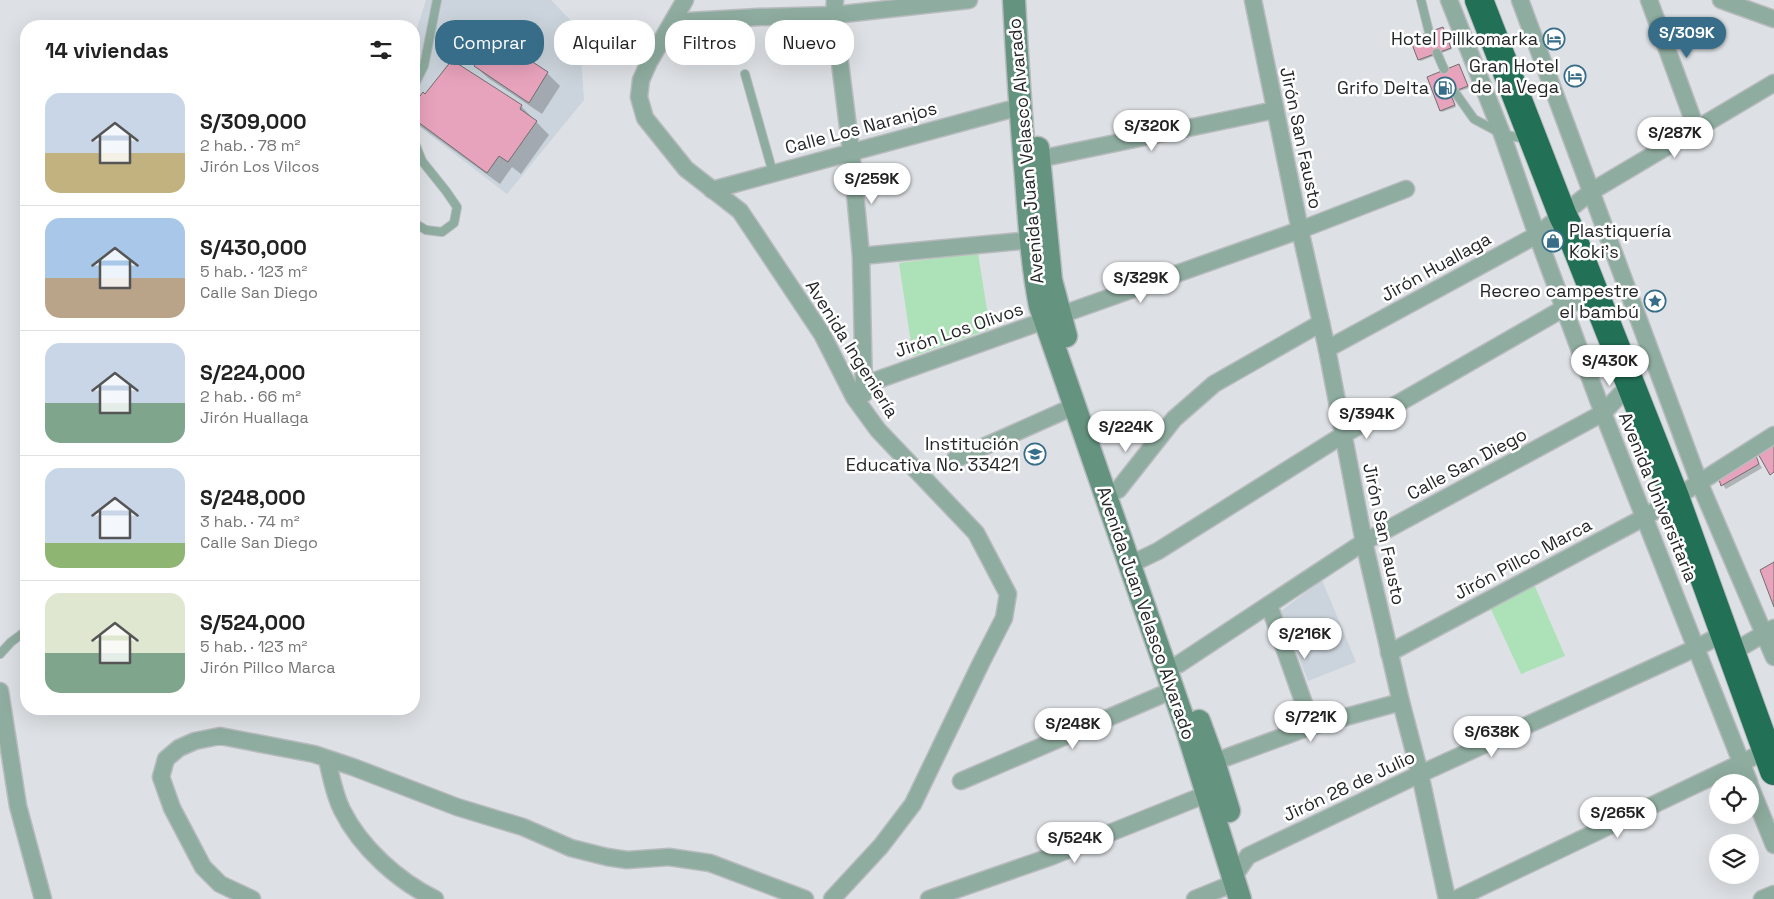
<!DOCTYPE html>
<html lang="es">
<head>
<meta charset="utf-8">
<style>
  body { margin:0; font-family:"Space Grotesk",sans-serif; background:#f6f6f6; color:#222; height:100vh; display:flex; flex-direction:column; font-size:19px; white-space:nowrap }
  * { box-sizing:border-box; margin:0 }
  p { font-size:16px; color:#767676 }
  .icon { flex:none; width:28px; height:28px; fill:none; stroke:currentColor; stroke-width:2; stroke-linecap:round; stroke-linejoin:round }
  .map { position:relative; flex:1; overflow:hidden }
  .panel { position:absolute; left:20px; top:20px; width:400px; height:695px; display:flex; flex-direction:column; background:#fff; border-radius:20px; box-shadow:0 5px 20px #0002 }
  .panel>* { flex:none }
  .guide { position:absolute; left:435px; top:20px; width:475px; height:45px; display:flex; gap:10px }
  .controls { position:absolute; left:1709px; top:774px; display:grid; gap:10px }
  .controls a { display:grid; place-items:center; width:50px; height:50px; border-radius:50%; background:#fff; box-shadow:0 5px 20px #0002; font-size:25px }
  .price { position:absolute; translate:-50% -42px; padding:0 11px; border-radius:18px; background:#fff; color:#222; font-size:16px; line-height:32px; filter:drop-shadow(0 1px 2px #0008) }
  .price::after { content:''; position:absolute; left:50%; top:30px; width:15px; height:11px; margin-left:-8px; background:inherit; clip-path:polygon(0 0,100% 0,50% 100%) }
  .price.active { background:#376d88; color:#fff }
  ul { padding:0; list-style:none }
  li { display:flex; align-items:center; gap:15px; height:125px; padding:0 25px }
  li+li { border-top:1px solid #e0e0e0 }
  li span { display:grid; place-items:center; flex:none; width:140px; height:100px; border-radius:15px; color:#555 }
  li>.icon { margin-inline-start:auto }
  span .icon { width:60px; height:60px; fill:#fffc; stroke-width:1 }
  li b { font-size:21px }
  h2 { display:flex; justify-content:space-between; align-items:center; height:60px; padding:0 25px; font-size:21px }
  .pill { padding:0 18px; border-radius:20px; background:#fff; box-shadow:0 5px 20px #0002; font-size:18px; line-height:45px }
  .pill.active { background:#376d88; color:#fff }
  .map>svg:first-child { display:block }
</style>
</head>
<body>
<div class="map">
<svg width="1774" height="899" viewBox="0 0 1774 899">
  <rect width="100%" height="100%" fill="#dde0e4"/>
  <!-- built -->
  <g fill="#cbd4dc">
    <path d="M426,0H551L579,29L584,100L507,194L414,123V38Z"/>
    <path d="M1322,580L1356,662L1308,681L1281,611Z"/>
  </g>
  <!-- green -->
  <g fill="#ade1b7">
    <path d="M978,253L990,329L913,356L899,263Z"/>
    <path d="M1533,582L1565,656L1521,674L1489,605Z"/>
  </g>
  <!-- shadow -->
  <g fill="#0003">
    <path d="M1443,28L1452,49L1421,61L1419,60Z"/>
    <path d="M494,39L547,73L560,86L542,114L488,78L475,66Z"/>
    <path d="M1459,66L1469,88L1451,94L1456,107L1442,112L1441,110Z"/>
    <path d="M423,94L521,106L549,135L521,174L512,167L500,184L420,126L414,120V106Z"/>
    <path d="M1754,455L1762,468L1726,489L1723,485Z"/>
  </g>
  <!-- building -->
  <g fill="#e8a3bc" stroke="#726e6f">
    <path d="M1443,27L1451,48L1418,60L1410,39Z"/>
    <path d="M494,37L548,72L529,103L474,66Z"/>
    <path d="M452,60L522,105L520,109L537,121L508,162L499,156L487,173L414,119V104L423,92L425,94Z"/>
    <path d="M1459,64L1468,86L1450,93L1455,105L1440,111L1427,77Z"/>
    <path d="M1774,442V472L1770,475L1757,452Z"/>
    <path d="M1755,453L1759,464L1721,486L1718,476Z"/>
    <path d="M1774,562V607L1760,570Z"/>
  </g>
  <g fill="none" stroke-linecap="round" stroke-linejoin="round">
    <!-- lane casing -->
    <g stroke="#b8bbbe" stroke-width="10">
      <g id="lane">
        <path d="M1421,0L1429,32"/>
        <path d="M1437,53L1444,69"/>
        <path d="M745,74L773,173"/>
        <path d="M414,86L424,66L437,0"/>
        <path d="M1454,91L1474,119L1502,134L1526,139"/>
        <path d="M414,141L422,161L446,191L457,207L454,223L442,232L426,230L414,223"/>
        <path d="M0,654L11,642L26,631"/>
      </g>
    </g>
    <!-- street casing -->
    <g stroke="#b8bbbe" stroke-width="19">
      <g id="street">
        <path d="M685,0L649,62L641,80L639,97L645,118L686,169L740,211L822,334L854,397L878,430L976,533L1008,594L1004,618L981,663L913,804L881,846L832,899"/>
        <path d="M835,0L834,15L851,151L861,256L864,394"/>
        <path d="M1253,0L1300,230L1327,349L1364,542L1401,702L1420,774L1447,899"/>
        <path d="M1449,0L1502,134L1537,235L1603,413L1749,782"/>
        <path d="M1520,0L1699,482L1774,657"/>
        <path d="M1649,0L1696,128"/>
        <path d="M1721,0L1774,19"/>
        <path d="M673,22L758,17L834,15L969,0"/>
        <path d="M1029,161L1275,110"/>
        <path d="M712,190L1008,110L1020,109"/>
        <path d="M861,256L1031,240"/>
        <path d="M1327,349L1537,235L1592,191L1774,83"/>
        <path d="M863,385L1300,230L1406,189"/>
        <path d="M954,460L1075,406"/>
        <path d="M1118,490L1174,419L1214,384L1321,323"/>
        <path d="M1129,565L1158,551L1343,435L1594,291"/>
        <path d="M1269,605L1312,726"/>
        <path d="M1389,653L1645,517L1774,435"/>
        <path d="M1731,653L1774,628"/>
        <path d="M1165,669L1179,664L1364,542L1603,413L1630,384"/>
        <path d="M0,691L18,806L43,899"/>
        <path d="M327,759C331,776 334,794 342,810C361,848 398,881 435,899"/>
        <path d="M1214,762L1312,726L1401,702"/>
        <path d="M961,781L1173,690"/>
        <path d="M1750,786L1774,845"/>
        <path d="M252,899L220,884L203,867L172,808L161,777L166,759L179,748L195,741L220,736L314,754L353,767L457,807L523,827L571,848L607,857L627,860L669,857L710,863L805,899"/>
        <path d="M929,899L1050,857L1207,794"/>
        <path d="M1195,899L1227,886L1248,856L1420,774L1696,648L1723,634"/>
        <path d="M1456,899L1766,751"/>
        <path d="M1762,899L1774,894"/>
      </g>
    </g>
    <!-- secondary casing -->
    <g stroke="#b8bbbe" stroke-width="25">
      <g id="secondary">
        <path d="M1014,0C1017,59 1021,119 1026,178C1029,221 1032,264 1040,306L1186,727L1240,899"/>
        <path d="M1038,148L1051,280L1066,336"/>
        <path d="M1199,721L1214,762L1229,811"/>
      </g>
    </g>
    <!-- highway casing -->
    <g stroke="#b8bbbe" stroke-width="30">
      <path id="highway" d="M1479,0L1563,216L1568,226L1675,497L1774,771"/>
    </g>
    <!-- lane -->
    <use href="#lane" stroke="#8eac9f" stroke-width="8"/>
    <!-- street -->
    <use href="#street" stroke="#8eac9f" stroke-width="16"/>
    <!-- secondary -->
    <use href="#secondary" stroke="#64937f" stroke-width="22"/>
    <!-- highway -->
    <use href="#highway" stroke="#227056" stroke-width="28"/>
  </g>
  <!-- icons -->
  <defs>
    <g id="hotel-ring" transform="scale(1.125)"><circle r="9.5" fill="#fff" stroke="#376d88" stroke-width="1.5"/><path d="M-6-4.5h1.5V1H6V5H4.5V3h-9V5H-6ZM-4 0a1.8 1.8 0 1 1 3.6 0ZM.5 0V-2.5h3Q6-2.5 6 0Z" fill="#376d88"/></g>
    <g id="fuel-ring" transform="scale(1.125)"><circle r="9.5" fill="#fff" stroke="#376d88" stroke-width="1.5"/><path d="M-5.5-6h7V0h2V4h1.3V-2.5L3-4.5l.8-.8L6-3V5H2.5V1h-1V6h-7ZM-4.2-4.7v3.2H.2V-4.7Z" fill="#376d88"/></g>
    <g id="shop-ring" transform="scale(1.125)"><circle r="9.5" fill="#fff" stroke="#376d88" stroke-width="1.5"/><path d="M-5-2.5h2.3a2.7 3.5 0 0 1 5.4 0H5L5.5 6h-11ZM-1.5-2.5h3a1.5 2.3 0 0 0-3 0Z" fill="#376d88"/></g>
    <g id="sight-ring" transform="scale(1.125)"><circle r="9.5" fill="#fff" stroke="#376d88" stroke-width="1.5"/><path d="M0-6L1.8-2.2L6-1.7L2.9 1.2L3.7 5.4L0 3.3L-3.7 5.4L-2.9 1.2L-6-1.7L-1.8-2.2Z" fill="#376d88"/></g>
    <g id="school-ring" transform="scale(1.125)"><circle r="9.5" fill="#fff" stroke="#376d88" stroke-width="1.5"/><path d="M0-5L7-2L0 1L-7-2ZM-4 1L0 2.5L4 1V4Q0 6-4 4Z" fill="#376d88"/></g>
  </defs>
  <g fill-rule="evenodd">
    <use href="#hotel-ring" x="1554" y="39"/>
    <use href="#hotel-ring" x="1575" y="76"/>
    <use href="#fuel-ring" x="1445" y="88"/>
    <use href="#shop-ring" x="1553" y="241"/>
    <use href="#sight-ring" x="1655" y="301"/>
    <use href="#school-ring" x="1035" y="454"/>
  </g>
  <g text-anchor="middle" stroke-width="5" stroke-linejoin="round" paint-order="stroke">
    <!-- poi labels -->
    <g font-size="18" fill="#252628" stroke="#fff" text-anchor="end">
      <text x="1538" y="45">Hotel Pillkomarka</text>
      <text x="1559" y="72">Gran Hotel<tspan x="1559" dy="21">de la Vega</tspan></text>
      <text x="1429" y="94">Grifo Delta</text>
      <text x="1569" y="237" text-anchor="start">Plastiquería<tspan x="1569" dy="21">Koki's</tspan></text>
      <text x="1639" y="297">Recreo campestre<tspan x="1639" dy="21">el bambú</tspan></text>
      <text x="1019" y="450">Institución<tspan x="1019" dy="21">Educativa No. 33421</tspan></text>
    </g>
    <!-- street labels -->
    <g font-size="18" fill="#252628" stroke="#fff">
      <text transform="translate(861 128) rotate(-15)" y="6">Calle Los Naranjos</text>
      <text transform="translate(1301 138) rotate(78)" y="6">Jirón San Fausto</text>
      <text transform="translate(1026 151) rotate(-95)" y="6">Avenida Juan Velasco Alvarado</text>
      <text transform="translate(1436 267) rotate(-29)" y="6">Jirón Huallaga</text>
      <text transform="translate(959 330) rotate(-19)" y="6">Jirón Los Olivos</text>
      <text transform="translate(852 349) rotate(58)" y="6">Avenida Ingeniería</text>
      <text transform="translate(1467 464) rotate(-28)" y="6">Calle San Diego</text>
      <text transform="translate(1658 497) rotate(68)" y="6">Avenida Universitaria</text>
      <text transform="translate(1384 534) rotate(78)" y="6">Jirón San Fausto</text>
      <text transform="translate(1523 559) rotate(-28)" y="6">Jirón Pillco Marca</text>
      <text transform="translate(1146 613) rotate(71)" y="6">Avenida Juan Velasco Alvarado</text>
      <text transform="translate(1349 786) rotate(-25)" y="6">Jirón 28 de Julio</text>
    </g>
  </g>
</svg>
<div class="controls">
<a><svg class="icon" aria-label="locate" viewBox="0 0 24 24"><circle cx="12" cy="12" r="6"/><path d="M12 2v4M12 18v4M2 12h4M18 12h4"/></svg></a>
<a><svg class="icon" aria-label="layers" viewBox="0 0 24 24"><path d="M12 4l9 5-9 5-9-5zM3 14l9 5 9-5"/></svg></a>
</div>
<b class="price active" style="left:1687px;top:59px">S/309K</b>
<b class="price" style="left:1152px;top:152px">S/320K</b>
<b class="price" style="left:1675px;top:159px">S/287K</b>
<b class="price" style="left:872px;top:205px">S/259K</b>
<b class="price" style="left:1141px;top:304px">S/329K</b>
<b class="price" style="left:1610px;top:387px">S/430K</b>
<b class="price" style="left:1367px;top:440px">S/394K</b>
<b class="price" style="left:1126px;top:453px">S/224K</b>
<b class="price" style="left:1305px;top:660px">S/216K</b>
<b class="price" style="left:1311px;top:743px">S/721K</b>
<b class="price" style="left:1073px;top:750px">S/248K</b>
<b class="price" style="left:1492px;top:758px">S/638K</b>
<b class="price" style="left:1618px;top:839px">S/265K</b>
<b class="price" style="left:1075px;top:864px">S/524K</b>
<div class="guide">
<a class="pill active">Comprar</a>
<a class="pill">Alquilar</a>
<a class="pill">Filtros</a>
<a class="pill">Nuevo</a>
</div>
<section class="panel">
<h2>14 viviendas<svg class="icon" aria-label="filters" viewBox="0 0 24 24"><path d="M4 7h16M4 17h16"/><circle cx="9" cy="7" r="2"/><circle cx="15" cy="17" r="2"/></svg></h2>
<ul>
<li><span style="background:linear-gradient(#c9d6e8 60%,#c2b280 0)"><svg class="icon" aria-label="home" viewBox="0 0 24 24"><path d="M3 11l9-7 9 7M6 9v11h12V9"/></svg></span><div><b>S/309,000</b><p>2 hab. · 78 m²</p><p>Jirón Los Vilcos</p></div></li>
<li><span style="background:linear-gradient(#a9c7e8 60%,#b9a48a 0)"><svg class="icon" aria-label="home" viewBox="0 0 24 24"><path d="M3 11l9-7 9 7M6 9v11h12V9"/></svg></span><div><b>S/430,000</b><p>5 hab. · 123 m²</p><p>Calle San Diego</p></div></li>
<li><span style="background:linear-gradient(#c9d6e8 60%,#7fa58c 0)"><svg class="icon" aria-label="home" viewBox="0 0 24 24"><path d="M3 11l9-7 9 7M6 9v11h12V9"/></svg></span><div><b>S/224,000</b><p>2 hab. · 66 m²</p><p>Jirón Huallaga</p></div></li>
<li><span style="background:linear-gradient(#c9d6e8 75%,#8fb573 0)"><svg class="icon" aria-label="home" viewBox="0 0 24 24"><path d="M3 11l9-7 9 7M6 9v11h12V9"/></svg></span><div><b>S/248,000</b><p>3 hab. · 74 m²</p><p>Calle San Diego</p></div></li>
<li><span style="background:linear-gradient(#dfe7d0 60%,#7fa58c 0)"><svg class="icon" aria-label="home" viewBox="0 0 24 24"><path d="M3 11l9-7 9 7M6 9v11h12V9"/></svg></span><div><b>S/524,000</b><p>5 hab. · 123 m²</p><p>Jirón Pillco Marca</p></div></li>
</ul>
</section>
</div>
</body>
</html>
